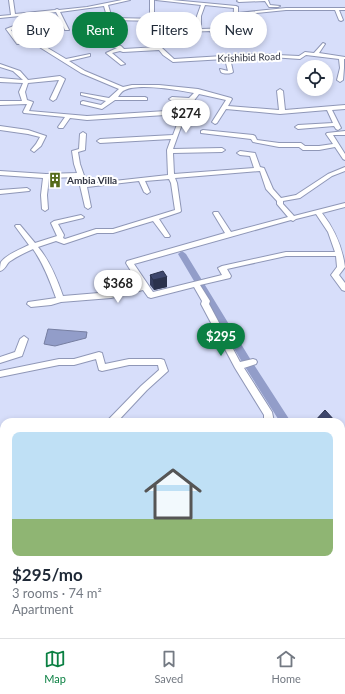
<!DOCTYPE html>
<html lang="en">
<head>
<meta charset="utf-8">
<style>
  body { margin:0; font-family:Lato,sans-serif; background:#f2f2f3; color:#1f2937; height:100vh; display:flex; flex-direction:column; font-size:15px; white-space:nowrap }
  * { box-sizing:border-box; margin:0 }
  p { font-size:13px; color:#747a83 }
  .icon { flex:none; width:22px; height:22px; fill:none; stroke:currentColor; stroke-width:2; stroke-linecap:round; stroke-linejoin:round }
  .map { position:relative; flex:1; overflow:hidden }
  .side { position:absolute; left:0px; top:418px; width:345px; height:220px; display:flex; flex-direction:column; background:#fff; border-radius:12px 12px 0 0; box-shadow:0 2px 6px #0003 }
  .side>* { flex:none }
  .guide { position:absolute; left:12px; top:12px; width:321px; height:36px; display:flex; gap:8px }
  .fabs { position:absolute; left:297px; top:60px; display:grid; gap:8px }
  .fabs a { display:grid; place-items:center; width:36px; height:36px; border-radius:50%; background:#fff; box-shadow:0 2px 6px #0003; font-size:20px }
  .price { position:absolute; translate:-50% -34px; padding:0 9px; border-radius:14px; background:#fff; color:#222; font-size:13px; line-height:26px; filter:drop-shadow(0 1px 2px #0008) }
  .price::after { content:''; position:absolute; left:50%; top:24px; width:12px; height:9px; margin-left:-6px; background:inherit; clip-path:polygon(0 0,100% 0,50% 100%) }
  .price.selected { background:#0b8043; color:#fff }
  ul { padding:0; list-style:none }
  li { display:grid; align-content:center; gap:8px; height:212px; padding:0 12px }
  li span { display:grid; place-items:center; height:124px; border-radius:8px; color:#555 }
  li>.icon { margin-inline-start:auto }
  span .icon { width:72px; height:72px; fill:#fffc; stroke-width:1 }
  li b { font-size:17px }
  .tag { padding:0 14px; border-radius:18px; background:#fff; box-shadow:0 2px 6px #0003; font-size:14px; line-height:36px }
  .tag.selected { background:#0b8043; color:#fff }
  .dock { display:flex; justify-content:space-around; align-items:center; height:56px; border-top:1px solid #e0e1e3; background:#fff; font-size:11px; color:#747a83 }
  .dock a { display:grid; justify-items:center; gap:2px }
  .dock .selected { color:#0b8043 }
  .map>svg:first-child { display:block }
</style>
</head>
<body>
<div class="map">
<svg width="345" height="638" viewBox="0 0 345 638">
  <rect width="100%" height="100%" fill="#d7defa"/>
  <!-- water -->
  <path fill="#929dc9" stroke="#767ea1" d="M48,329L87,332L86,338L55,346L44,344Z"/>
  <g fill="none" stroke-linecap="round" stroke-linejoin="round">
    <!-- canal -->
    <g fill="#929dc9" fill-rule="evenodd">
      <path d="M182,251L186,254L249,357L291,422H280L242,362L178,254Z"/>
      <path d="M341,502L345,503V518L341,517Z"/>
    </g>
    <!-- minor casing -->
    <g stroke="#8f97b7" stroke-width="2">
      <g id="minor">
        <path d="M9,0H13L15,14L55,10L57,9L59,10L87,7L122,0H130L108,5L112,18L162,19V16L164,15L166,16L164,31L197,29V16L201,5L156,0H172L236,6L238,7V13L286,8H345V10H339L343,20L341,21L339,20L335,10H286L238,15L237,30L215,31L219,41H215L210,31L164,33L162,48L174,59L256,54L299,56L305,52L314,53L323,43L325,44L319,53L345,57V59H344V68L343,80L340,82L337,80L340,68L339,59L306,55L300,59L256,56L230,58L233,72C231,74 223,74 221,72L220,69L228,71L225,59L173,62L163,55L159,50L123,52L120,51L112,53L125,64L121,65L106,53L117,48L85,40V38L121,46L124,49L158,47L161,21L108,20L104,6L60,12L69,30H65L56,12L24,16L23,26L11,30L20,42L36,41L66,59L90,54V56L69,61L85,71L123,87L132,85H159L198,89L231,98L232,99L228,106L279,110L277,91L280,89L283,91L285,110L345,105V109L332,110L341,128L338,130L336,129L334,126L298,129L295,127L298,125L333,123L327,110L280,114L226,109L217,123L215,124L212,122L226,100L199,94C186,109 180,130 173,149L222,148L225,150L222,152L173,153L174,174L254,168L250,156L240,155L237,153L240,151L255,153L260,167L264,168L273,189L281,198L296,195L328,174L345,167V171L332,176L300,198L283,201V204L294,216L345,203V207L322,213C335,230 342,246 345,267L339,275L345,283V291L342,290L331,275L337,267L336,256H286L227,269L231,276L230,278L200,285L210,301L209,304L240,362L253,359L256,360L257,362L256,364L244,368L272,412L274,422H264V415L235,368L201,304L202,301L194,287L151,298L148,297L143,290L111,298L61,302L51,305L31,307L27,304L28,302L56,298C50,281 43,263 33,249C24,253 16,257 9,262C6,265 5,270 0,271C0,268 0,265 1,262C7,254 21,249 29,245L15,226L16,225H20L35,243L57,236L51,223L54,221L81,215L84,217L83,218L58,224L64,235L63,238L65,239L96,229H113L175,210L171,183L169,179L145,181L150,192L147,194L144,192L139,181L87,187L91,207L88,209L85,207L78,177L49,178L47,195L48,209L45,211L42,209L41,195L43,178L0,175V171L46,174L77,173L74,164L72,151L79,149L80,134L83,132L86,134L85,150L78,152L80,164L87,184L168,175L167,150L171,139L100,143L97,141L100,139L173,135L181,114L87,120L70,118L63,128H59L58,127L65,117L24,113L23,112L27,104L0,105V101H22L19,92L23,83L0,82V78L23,80L13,71L0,67V64L20,71L28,80L60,76L65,79L56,99L53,101L50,99L59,80L28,83L25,92L27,100L33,102L29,111L87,116L182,110L187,101H172L169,99L172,97L189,98L194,93C178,90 139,83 125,90C122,91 120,94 118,97H145L147,98V100H115L102,109L81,104V102L83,101L101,105L106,101L81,95V93L109,98L119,89L81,73L33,43L17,44L6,29L19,24L20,16L0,18V16L11,15ZM205,5L234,8L233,28L201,29V16ZM260,171L266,189L277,201V204L288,217L231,232L218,212H214L213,213L225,233L127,261L126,263L140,286L111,292L63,296C57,279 50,261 38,247L56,241L64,244L97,233H113L153,221L165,237H169L170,236L159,219L180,212L181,211L177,183L175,178ZM316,214L328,232L335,252H286L222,266L218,268L222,275L153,292L134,264L291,220L293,221L296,219Z"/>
        <path d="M150,0H154V13L152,14L150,13Z"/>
        <path d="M238,0H268L270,5L280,6L278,7H269L265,1L239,2L237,1Z"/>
        <path d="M0,126L28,130L46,136L41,146L34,152L31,150L36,144L40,137L28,134L0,130Z"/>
        <path d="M203,130L253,135L255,136L257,140L279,143H301L305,146H319L333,144L326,134L327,133L345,131V135H333L345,154V160L343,159L335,147L319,150H303L299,147H279L253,142L251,139L201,133V131Z"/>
        <path d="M27,188L30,190L29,191L0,194V190Z"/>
        <path d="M24,336L28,339L22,356L0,363V357L15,352L20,339Z"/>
        <path d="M99,352L102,353L105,364L129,359H161L164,360L168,371L147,390L117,422H106L141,386L159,370L158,365H129L102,371L99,370L96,359L74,365H59L0,377V371L59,359H74Z"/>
        <path d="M4,454V462L0,463V455Z"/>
        <path d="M345,461V470L341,471V462Z"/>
        <rect x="0" y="511" width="4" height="10"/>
        <rect x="47" y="634" width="12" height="4"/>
        <path d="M133,634H145L146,638H134Z"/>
        <path d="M246,634H258L259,638H247Z"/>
      </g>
    </g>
    <!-- minor -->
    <use href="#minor" fill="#fff" fill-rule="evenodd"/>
  </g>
  <!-- wall -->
  <g fill="#353d5e">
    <path d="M150,275L167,277V287L154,290L150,285Z"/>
    <path d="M341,427L345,431V449L341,450Z"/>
  </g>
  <!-- shaded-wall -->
  <path fill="#2b324c" d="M167,277V287L154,290L153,280Z"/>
  <!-- building -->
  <g fill="#3e476d" stroke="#2b324c">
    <path d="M163,271L167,277L153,280L150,275Z"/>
    <path d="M325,410L336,422H314Z"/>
    <path d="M341,427L345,431V447H341Z"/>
  </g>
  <!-- icons -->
  <defs>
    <g id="building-bare" transform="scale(1.2)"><path d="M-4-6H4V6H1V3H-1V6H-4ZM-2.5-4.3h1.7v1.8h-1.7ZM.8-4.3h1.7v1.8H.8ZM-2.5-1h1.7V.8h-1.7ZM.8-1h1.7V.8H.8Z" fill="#556b1b" stroke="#fff" stroke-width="2.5" paint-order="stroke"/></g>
  </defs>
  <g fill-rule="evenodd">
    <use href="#building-bare" x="55" y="180"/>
  </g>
  <g text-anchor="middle" stroke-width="4" stroke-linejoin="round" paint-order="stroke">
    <!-- far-street labels -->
    <g font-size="10" fill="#333744" stroke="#fff">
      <text transform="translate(249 57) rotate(-2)" y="4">Krishibid Road</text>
    </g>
    <!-- far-poi labels -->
    <g font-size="10" font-weight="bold" fill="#333744" stroke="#fff" text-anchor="start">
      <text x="67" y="184">Ambia Villa</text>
    </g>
  </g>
</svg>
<div class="fabs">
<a><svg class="icon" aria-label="locate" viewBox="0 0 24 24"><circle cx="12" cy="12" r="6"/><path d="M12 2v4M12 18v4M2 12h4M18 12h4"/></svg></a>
</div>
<b class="price" style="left:186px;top:134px">$274</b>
<b class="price" style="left:118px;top:304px">$368</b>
<b class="price selected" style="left:221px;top:357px">$295</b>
<div class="guide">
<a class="tag">Buy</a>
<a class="tag selected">Rent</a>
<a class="tag">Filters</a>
<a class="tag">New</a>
</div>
<section class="side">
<ul>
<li><span style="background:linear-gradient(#bfe0f5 70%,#8fb573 0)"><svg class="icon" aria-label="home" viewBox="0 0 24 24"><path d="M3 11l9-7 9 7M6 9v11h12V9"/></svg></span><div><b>$295/mo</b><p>3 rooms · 74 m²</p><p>Apartment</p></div></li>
</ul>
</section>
</div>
<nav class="dock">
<a class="selected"><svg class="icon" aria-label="map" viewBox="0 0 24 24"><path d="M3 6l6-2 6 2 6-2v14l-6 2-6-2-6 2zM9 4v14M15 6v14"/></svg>Map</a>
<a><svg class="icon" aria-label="saved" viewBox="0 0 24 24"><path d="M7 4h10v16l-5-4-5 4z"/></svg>Saved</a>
<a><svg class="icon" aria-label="home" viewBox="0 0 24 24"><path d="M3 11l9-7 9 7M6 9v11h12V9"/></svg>Home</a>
</nav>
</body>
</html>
